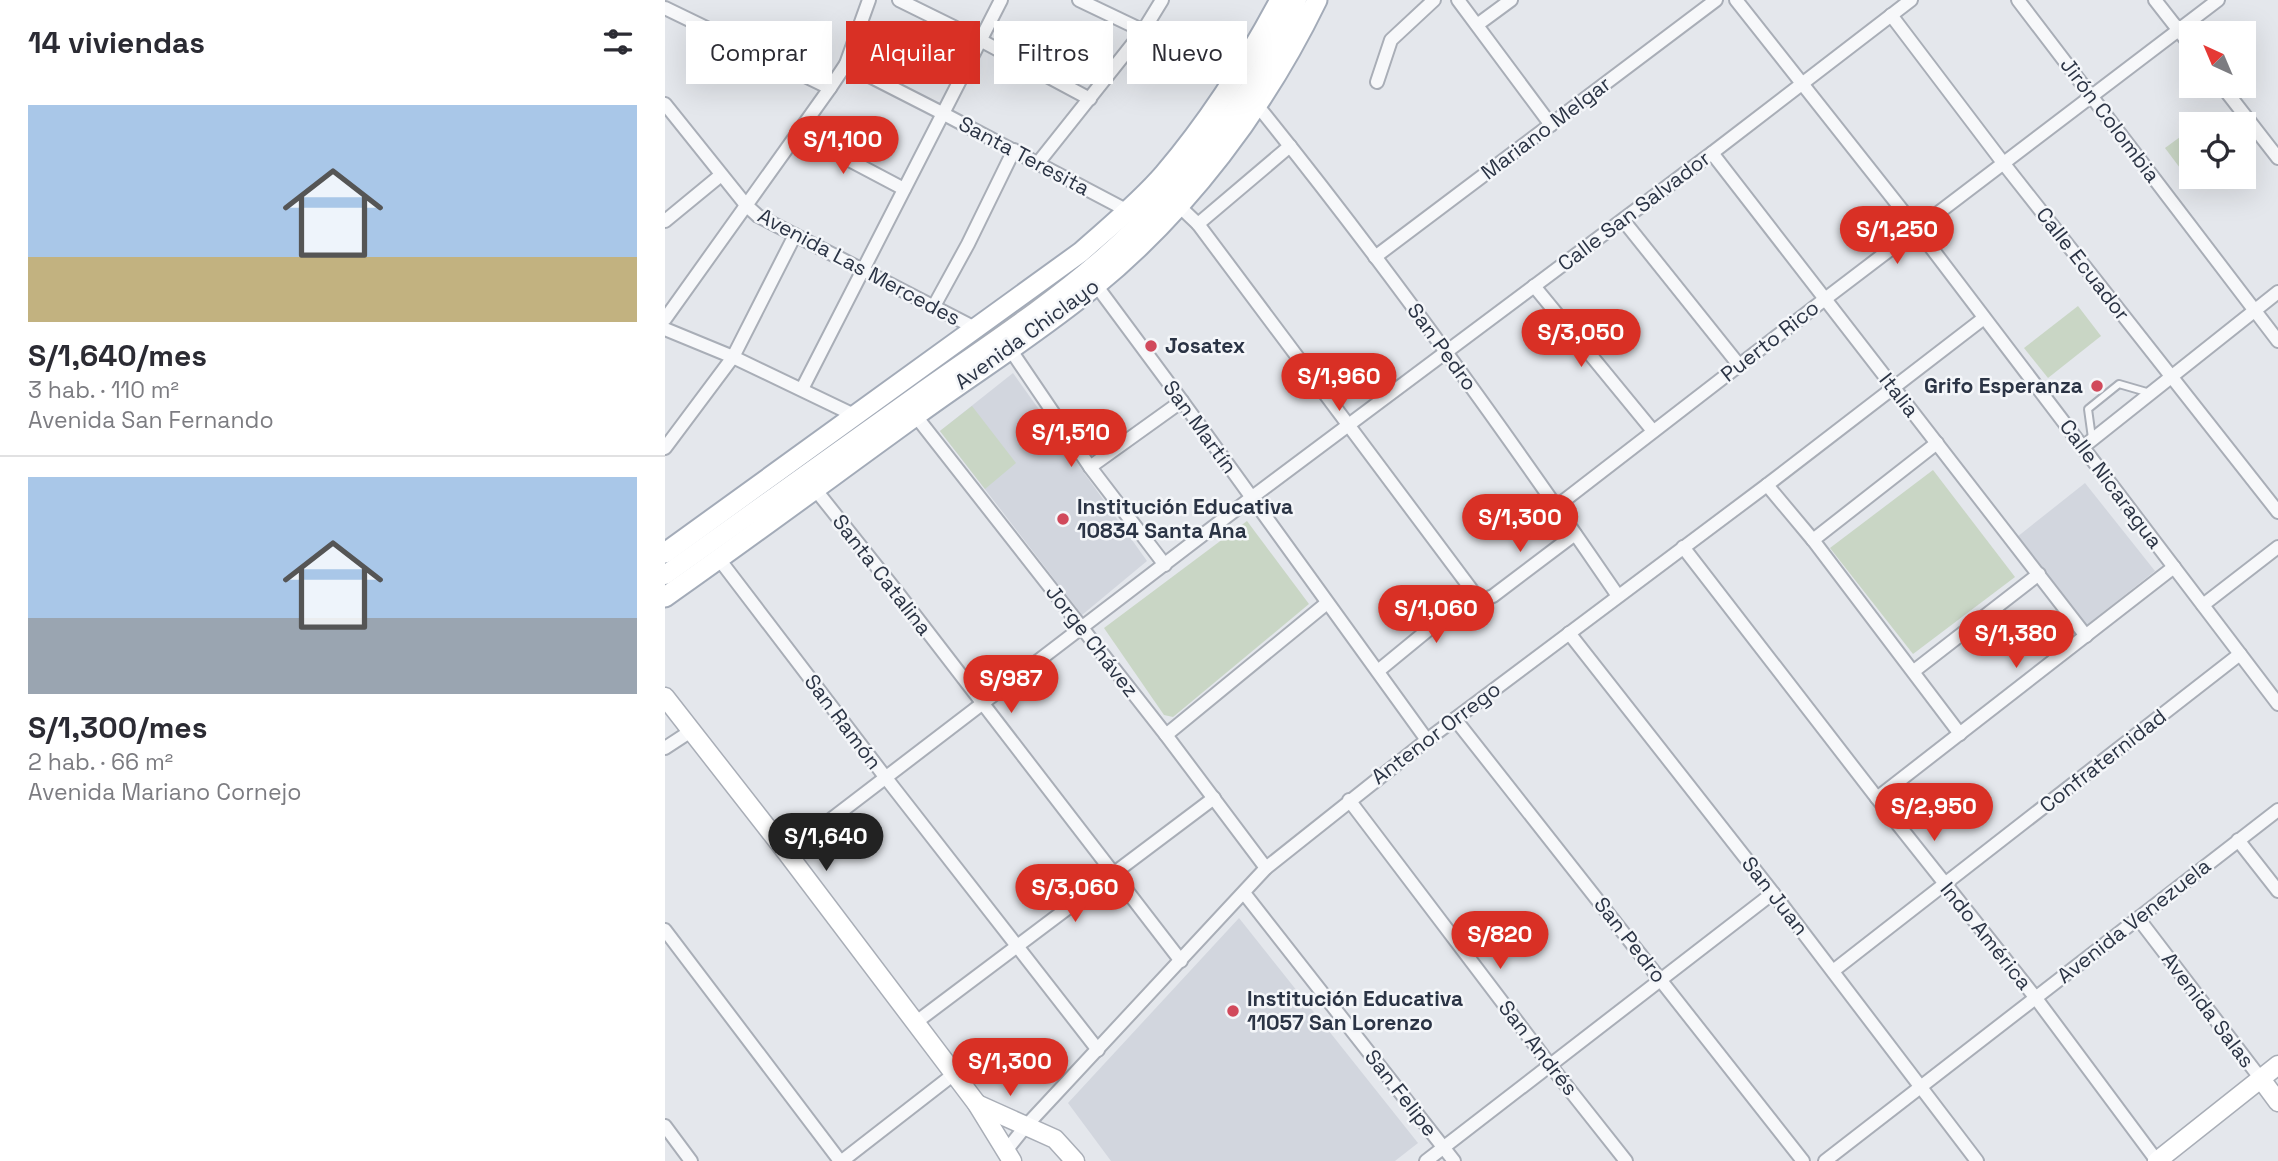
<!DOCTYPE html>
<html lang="es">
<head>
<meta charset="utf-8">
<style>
  body { margin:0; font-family:"Space Grotesk",sans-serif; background:#f2f2f3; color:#2b2b33; height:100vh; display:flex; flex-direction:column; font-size:26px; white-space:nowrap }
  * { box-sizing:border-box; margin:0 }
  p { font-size:23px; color:#7c7c81 }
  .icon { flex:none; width:38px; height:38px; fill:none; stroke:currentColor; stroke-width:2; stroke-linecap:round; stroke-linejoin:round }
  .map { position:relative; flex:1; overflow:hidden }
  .side { display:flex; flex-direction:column; background:#fff; width:665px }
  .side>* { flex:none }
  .top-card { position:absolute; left:21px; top:21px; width:665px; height:63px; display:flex; gap:14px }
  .needle { width:46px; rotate:316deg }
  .buttons { position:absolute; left:1514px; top:21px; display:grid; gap:14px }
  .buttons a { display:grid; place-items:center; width:77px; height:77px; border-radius:0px; background:#fff; box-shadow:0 7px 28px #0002; font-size:35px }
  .price { position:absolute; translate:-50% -60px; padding:0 16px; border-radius:24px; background:#d93025; color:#fff; font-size:23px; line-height:46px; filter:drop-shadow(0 2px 4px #0008) }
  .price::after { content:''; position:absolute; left:50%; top:42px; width:21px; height:16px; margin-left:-10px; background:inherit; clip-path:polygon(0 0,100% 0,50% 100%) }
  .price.selected { background:#222; color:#fff }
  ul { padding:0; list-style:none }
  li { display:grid; align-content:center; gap:14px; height:371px; padding:0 28px }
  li+li { border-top:2px solid #e1e1e2 }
  li span { display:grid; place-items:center; height:217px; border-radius:0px; color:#555 }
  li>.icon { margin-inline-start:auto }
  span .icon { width:126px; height:126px; fill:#fffc; stroke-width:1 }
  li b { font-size:30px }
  h2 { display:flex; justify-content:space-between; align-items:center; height:84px; padding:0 28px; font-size:30px }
  .pill { padding:0 24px; border-radius:0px; background:#fff; box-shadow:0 7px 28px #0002; font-size:24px; line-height:63px }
  .pill.selected { background:#d93025; color:#fff }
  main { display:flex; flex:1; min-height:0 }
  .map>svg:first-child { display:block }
</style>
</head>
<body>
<main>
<section class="side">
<h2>14 viviendas<svg class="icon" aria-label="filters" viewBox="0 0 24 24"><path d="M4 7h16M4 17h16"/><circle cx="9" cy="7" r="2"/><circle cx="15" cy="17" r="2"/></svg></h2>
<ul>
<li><span style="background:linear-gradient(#a9c7e8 70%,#c2b280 0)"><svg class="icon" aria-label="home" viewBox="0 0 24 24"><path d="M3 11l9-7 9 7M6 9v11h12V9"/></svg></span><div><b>S/1,640/mes</b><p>3 hab. · 110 m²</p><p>Avenida San Fernando</p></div></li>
<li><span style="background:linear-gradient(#a9c7e8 65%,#9aa5b1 0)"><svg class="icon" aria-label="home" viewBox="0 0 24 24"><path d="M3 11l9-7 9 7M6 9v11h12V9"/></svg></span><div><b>S/1,300/mes</b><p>2 hab. · 66 m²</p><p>Avenida Mariano Cornejo</p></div></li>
</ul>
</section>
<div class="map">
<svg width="1613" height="1161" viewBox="0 0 1613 1161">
  <rect width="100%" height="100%" fill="#e4e7ec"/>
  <!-- built -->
  <g fill="#d2d6de">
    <path d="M348,373L482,561L417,615L275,431Z"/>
    <path d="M1420,483L1490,571L1422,625L1352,537Z"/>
    <path d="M574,918L753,1143L730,1161H446L403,1103Z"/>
  </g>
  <!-- green -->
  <g fill="#c9d6c5">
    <path d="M1526,129V166L1518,172L1500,148Z"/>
    <path d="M1413,306L1436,336L1383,378L1359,348Z"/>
    <path d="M307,406L351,463L320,489L275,431Z"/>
    <path d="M1268,470L1350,577L1248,654L1165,548Z"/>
    <path d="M582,521L644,604L508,717L499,715L439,628Z"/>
  </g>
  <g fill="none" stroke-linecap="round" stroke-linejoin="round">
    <!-- lane casing -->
    <g stroke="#a9aeb7" stroke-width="10">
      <path id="lane" d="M1427,438L1423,409L1454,384L1485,393"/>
    </g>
    <!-- street casing -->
    <g stroke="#a9aeb7" stroke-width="16">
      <g id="street">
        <path d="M234,0L315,40L425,99"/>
        <path d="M414,0L529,55L569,81"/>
        <path d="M793,0L886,125"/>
        <path d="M1071,0L1252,229L1613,704"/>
        <path d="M1353,0L1613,341"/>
        <path d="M1490,0L1526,46"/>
        <path d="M0,8L165,88"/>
        <path d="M1226,15L1339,164L1613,512"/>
        <path d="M812,25L846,0"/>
        <path d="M181,64L277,113L463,211"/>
        <path d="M712,82L726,40L769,0"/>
        <path d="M1557,86L1613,158"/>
        <path d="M0,104L81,205L93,216L312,329"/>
        <path d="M592,105C720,263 838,428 953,596"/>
        <path d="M133,133L239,189"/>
        <path d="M1047,153L1421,636"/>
        <path d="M373,163L478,31L497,0"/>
        <path d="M514,206L533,224L815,601L828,596L910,534"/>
        <path d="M958,220L1074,365"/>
        <path d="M0,221L56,175"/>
        <path d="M533,224L625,146"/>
        <path d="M710,257L1051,0"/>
        <path d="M431,285L517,401L762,740"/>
        <path d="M869,286L988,431"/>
        <path d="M269,306L303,244L349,150"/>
        <path d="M0,319L165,88L181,64L204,0"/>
        <path d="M0,329L68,357L191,416"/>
        <path d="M345,349L425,467L500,565"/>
        <path d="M137,389L336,0"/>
        <path d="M250,415L501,735L601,868"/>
        <path d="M1418,447L1613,292"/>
        <path d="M0,448L68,357L130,235"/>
        <path d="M425,467L517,401"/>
        <path d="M1102,485L1148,540L1295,734"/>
        <path d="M150,489L232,592L516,961"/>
        <path d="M892,506L1160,299L1553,0"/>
        <path d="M1148,540L1272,443"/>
        <path d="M1018,547L1212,798L1370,997L1492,1161"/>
        <path d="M54,559L221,778L433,1050"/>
        <path d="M1538,605L1613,547"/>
        <path d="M904,633L1108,893L1312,1161"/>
        <path d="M713,671L808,593"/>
        <path d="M1249,671L1374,574"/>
        <path d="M790,719L1138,1161"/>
        <path d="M501,735L662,603"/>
        <path d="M0,748L26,731"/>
        <path d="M1212,798L1509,567"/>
        <path d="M684,800L885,1065L961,1161"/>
        <path d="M1573,840L1613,891"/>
        <path d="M122,853L586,498L1047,153L1246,0"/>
        <path d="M579,893L789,1161"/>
        <path d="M1473,918L1596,1079"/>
        <path d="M0,930L175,1161"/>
        <path d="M1168,971L1575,654"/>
        <path d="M250,1023L549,798"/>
        <path d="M0,1126L26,1161"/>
        <path d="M340,1152L360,1127L601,868L762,740L1102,485L1319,318"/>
        <path d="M177,1161L289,1074"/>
        <path d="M761,1161L1108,893"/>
        <path d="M1160,1161L1613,810"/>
      </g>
    </g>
    <!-- secondary casing -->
    <g stroke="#a9aeb7" stroke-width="21">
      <g id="secondary">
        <path d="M0,575C85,514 170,454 255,393C317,349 382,307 439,257C517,188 590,96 632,0"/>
        <path d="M0,697L122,853L312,1104L347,1161"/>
        <path d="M1596,1079L1613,1102"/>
        <path d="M312,1104L390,1139L410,1161"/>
        <path d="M1492,1161L1613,1065"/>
      </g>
    </g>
    <!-- primary casing -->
    <g stroke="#a3abb8" stroke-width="23">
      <g id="primary">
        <path d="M0,553L416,252C444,227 474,203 499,174C544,121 582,62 615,0"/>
        <path d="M0,597C84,538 166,477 249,417C309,373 372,334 429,287C523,210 599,109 652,0"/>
      </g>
    </g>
    <!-- lane -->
    <use href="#lane" stroke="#f7f8fa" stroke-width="6"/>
    <!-- street -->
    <use href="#street" stroke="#f7f8fa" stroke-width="12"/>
    <!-- secondary -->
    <use href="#secondary" stroke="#fff" stroke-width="18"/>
    <!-- primary -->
    <use href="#primary" stroke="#fff" stroke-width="19"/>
  </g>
  <!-- markers -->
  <g fill="#d1495b" stroke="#f4f6f9" stroke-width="2.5">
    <circle cx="486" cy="346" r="7"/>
    <circle cx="1432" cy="386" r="7"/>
    <circle cx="398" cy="519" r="7"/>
    <circle cx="568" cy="1011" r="7"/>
  </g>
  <g text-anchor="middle" stroke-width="5" stroke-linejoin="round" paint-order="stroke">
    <!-- street labels -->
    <g font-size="21" fill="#2b3445" stroke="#f4f6f9">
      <text transform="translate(1445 120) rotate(53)" y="7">Jirón Colombia</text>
      <text transform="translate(881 128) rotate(-37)" y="7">Mariano Melgar</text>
      <text transform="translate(359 156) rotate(28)" y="7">Santa Teresita</text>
      <text transform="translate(969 211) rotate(-37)" y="7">Calle San Salvador</text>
      <text transform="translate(1418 264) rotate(52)" y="7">Calle Ecuador</text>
      <text transform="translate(194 267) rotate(28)" y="7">Avenida Las Mercedes</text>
      <text transform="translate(362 334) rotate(-36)" y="7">Avenida Chiclayo</text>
      <text transform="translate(1105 341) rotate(-38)" y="7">Puerto Rico</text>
      <text transform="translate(777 347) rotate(54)" y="7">San Pedro</text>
      <text transform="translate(1234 395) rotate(52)" y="7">Italia</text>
      <text transform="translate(535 427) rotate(54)" y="7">San Martín</text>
      <text transform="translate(1446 484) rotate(53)" y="7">Calle Nicaragua</text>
      <text transform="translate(217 575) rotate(52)" y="7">Santa Catalina</text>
      <text transform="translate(427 641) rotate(52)" y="7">Jorge Chávez</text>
      <text transform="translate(178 722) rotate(53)" y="7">San Ramón</text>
      <text transform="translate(771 733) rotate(-37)" y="7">Antenor Orrego</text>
      <text transform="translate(1438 761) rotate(-38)" y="7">Confraternidad</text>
      <text transform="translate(1110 896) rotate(52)" y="7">San Juan</text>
      <text transform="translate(1469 921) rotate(-38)" y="7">Avenida Venezuela</text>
      <text transform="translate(1321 936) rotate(51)" y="7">Indo América</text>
      <text transform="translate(965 940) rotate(52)" y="7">San Pedro</text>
      <text transform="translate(1543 1010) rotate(53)" y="7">Avenida Salas</text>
      <text transform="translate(873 1048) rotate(52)" y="7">San Andrés</text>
      <text transform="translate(736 1093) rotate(52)" y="7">San Felipe</text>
    </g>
    <!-- poi labels -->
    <g font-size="21" font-weight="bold" fill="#2b3445" stroke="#f4f6f9" text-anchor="start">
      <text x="500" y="353">Josatex</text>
      <text x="1418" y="393" text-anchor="end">Grifo Esperanza</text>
      <text x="412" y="514">Institución Educativa<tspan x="412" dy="24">10834 Santa Ana</tspan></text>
      <text x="582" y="1006">Institución Educativa<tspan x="582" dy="24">11057 San Lorenzo</tspan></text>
    </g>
  </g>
</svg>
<div class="buttons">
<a><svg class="needle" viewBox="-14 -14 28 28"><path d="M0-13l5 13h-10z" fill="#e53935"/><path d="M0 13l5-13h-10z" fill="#7c7c81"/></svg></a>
<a><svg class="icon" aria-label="locate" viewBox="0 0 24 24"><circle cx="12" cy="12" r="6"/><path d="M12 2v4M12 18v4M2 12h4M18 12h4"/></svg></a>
</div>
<b class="price" style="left:178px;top:176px">S/1,100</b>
<b class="price" style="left:1232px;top:266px">S/1,250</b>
<b class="price" style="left:916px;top:369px">S/3,050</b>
<b class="price" style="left:674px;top:413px">S/1,960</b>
<b class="price" style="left:406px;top:469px">S/1,510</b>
<b class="price" style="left:855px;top:554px">S/1,300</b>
<b class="price" style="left:771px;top:645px">S/1,060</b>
<b class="price" style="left:1351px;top:670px">S/1,380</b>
<b class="price" style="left:346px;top:715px">S/987</b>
<b class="price" style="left:1269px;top:843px">S/2,950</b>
<b class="price selected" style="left:161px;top:873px">S/1,640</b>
<b class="price" style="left:410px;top:924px">S/3,060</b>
<b class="price" style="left:835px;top:971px">S/820</b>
<b class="price" style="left:345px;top:1098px">S/1,300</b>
<div class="top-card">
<a class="pill">Comprar</a>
<a class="pill selected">Alquilar</a>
<a class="pill">Filtros</a>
<a class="pill">Nuevo</a>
</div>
</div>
</main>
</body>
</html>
